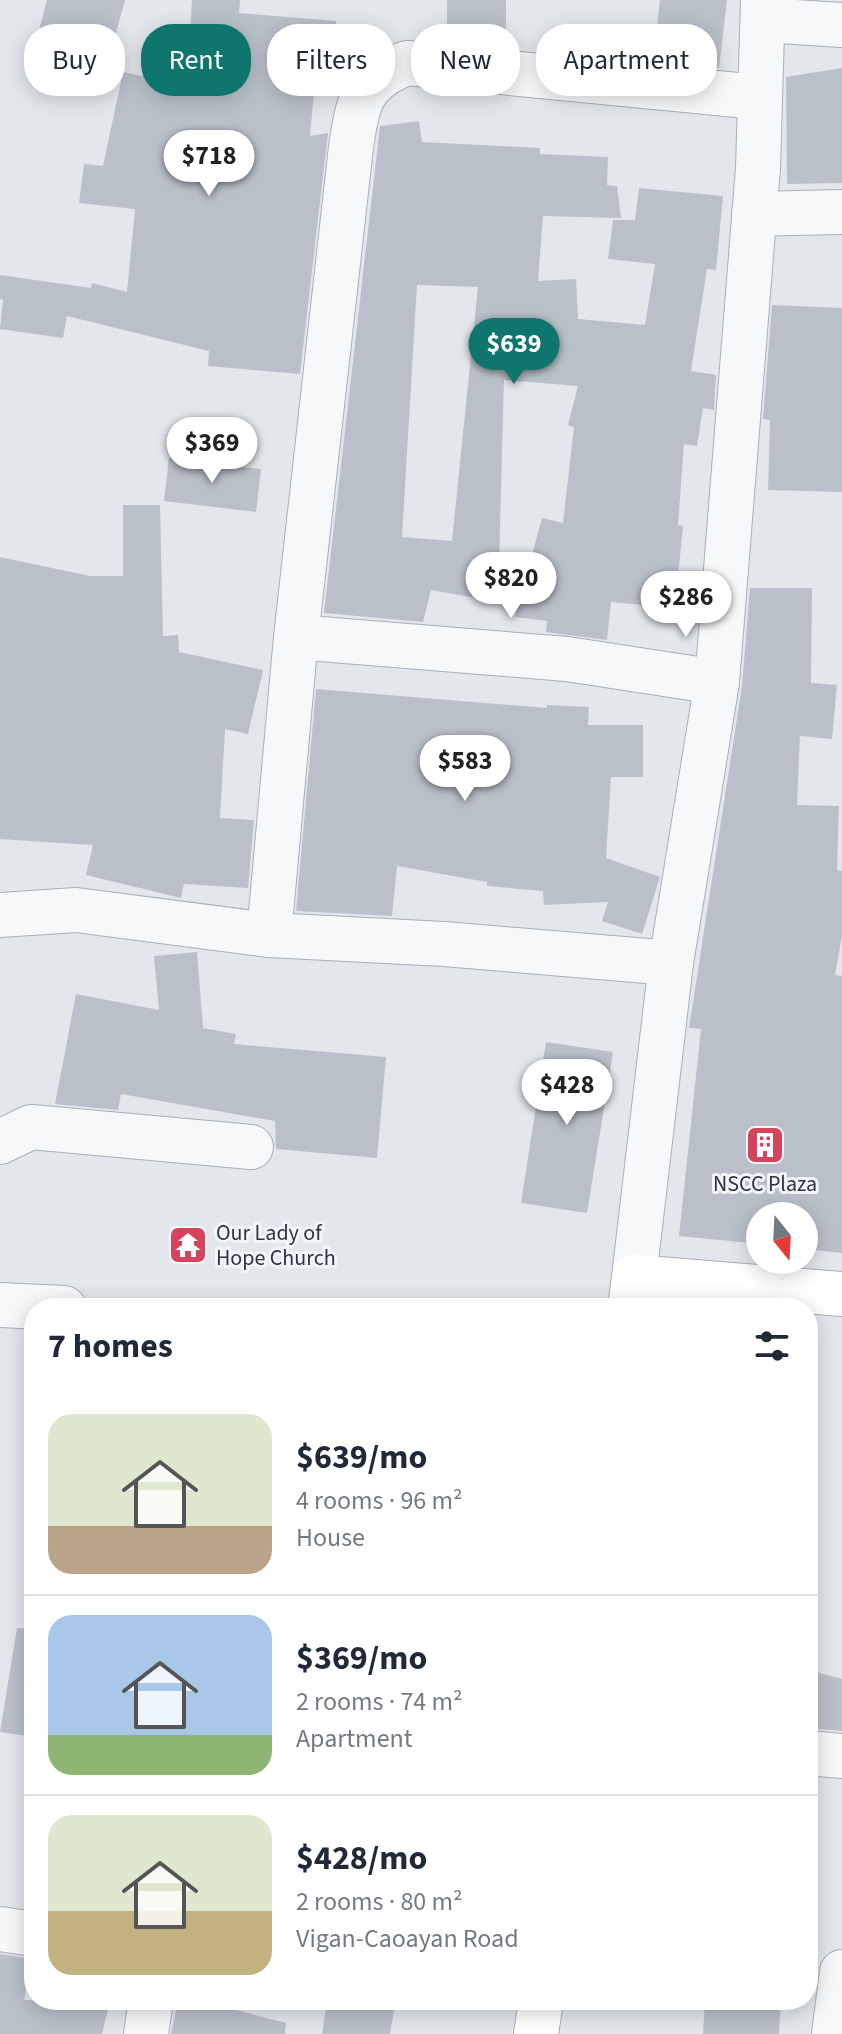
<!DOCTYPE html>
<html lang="en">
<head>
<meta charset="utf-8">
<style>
  body { margin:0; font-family:"Source Sans 3",sans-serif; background:#f6f6f7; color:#1f2937; height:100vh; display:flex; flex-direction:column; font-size:30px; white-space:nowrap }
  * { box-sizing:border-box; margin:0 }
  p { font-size:26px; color:#747a83 }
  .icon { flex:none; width:44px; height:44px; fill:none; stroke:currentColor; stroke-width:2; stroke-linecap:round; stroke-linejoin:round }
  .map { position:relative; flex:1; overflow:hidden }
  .sheet { position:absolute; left:24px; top:1298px; width:794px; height:712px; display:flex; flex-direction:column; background:#fff; border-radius:32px; box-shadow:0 4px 20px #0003 }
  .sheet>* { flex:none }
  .guide { position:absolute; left:24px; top:24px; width:794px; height:72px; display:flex; gap:16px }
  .needle { width:52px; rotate:162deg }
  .tools { position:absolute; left:746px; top:1202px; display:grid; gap:16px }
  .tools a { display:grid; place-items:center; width:72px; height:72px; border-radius:50%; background:#fff; box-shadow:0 4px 20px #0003; font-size:40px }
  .price { position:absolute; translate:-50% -68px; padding:0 18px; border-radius:28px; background:#fff; color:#222; font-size:26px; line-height:52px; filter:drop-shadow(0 2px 4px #0008) }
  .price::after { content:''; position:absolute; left:50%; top:48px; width:24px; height:18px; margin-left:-12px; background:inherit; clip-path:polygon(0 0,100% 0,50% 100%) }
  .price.on { background:#0f766e; color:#fff }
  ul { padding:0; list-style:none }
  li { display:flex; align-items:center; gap:24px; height:200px; padding:0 24px }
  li+li { border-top:2px solid #e0e1e3 }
  li span { display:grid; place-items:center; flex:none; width:224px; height:160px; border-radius:24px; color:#555 }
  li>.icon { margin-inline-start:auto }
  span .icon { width:96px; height:96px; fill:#fffc; stroke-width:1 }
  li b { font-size:34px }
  h2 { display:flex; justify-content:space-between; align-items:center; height:96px; padding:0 24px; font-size:34px }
  .pill { padding:0 28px; border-radius:32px; background:#fff; box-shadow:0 4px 20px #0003; font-size:28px; line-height:72px }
  .pill.on { background:#0f766e; color:#fff }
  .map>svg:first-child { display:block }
</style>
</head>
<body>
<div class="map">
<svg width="842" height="2034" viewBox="0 0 842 2034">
  <rect width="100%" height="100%" fill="#e3e7ec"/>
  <!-- building -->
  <g fill="#bac0ca" fill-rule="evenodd">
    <path d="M47,0H125L108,62L36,42Z"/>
    <path d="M192,0H240L239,13L336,21L333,60L317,59L310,136L328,133L300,374L208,366L209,351L67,316L63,338L0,329L3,300L0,299V275L91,288L92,283L127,292L135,209L79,203L84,164L103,166L123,72L187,85Z"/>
    <path d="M447,0H506V48L447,42Z"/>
    <path d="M660,0H727L719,68L653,62Z"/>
    <path d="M842,68V183L787,184L786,77Z"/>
    <path d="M419,121L422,142L540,148V154L608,157L607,185L617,186L621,218L543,216L538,281L576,279L578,319L645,325L655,264L608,259L613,220H635L639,188L723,196L716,270L707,269L691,371L716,375L714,410L703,408L697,446L684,444L678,525L683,526L675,608L611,602L607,640L546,632L547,621L515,617L542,518L563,523L574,427L568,425L578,386L504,380L498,602L431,590L423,622L324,613L380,126ZM417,285L478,287L452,541L402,537Z"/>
    <path d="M772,305L842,308V492L768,490L770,420L763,419Z"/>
    <path d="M169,458L261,469L256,512L164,501Z"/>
    <path d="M123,505H160L163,636L178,635L179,652L263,670L248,734L225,729L220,818L254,820L248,888L184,884L181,898L86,875L93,845L0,839V557L90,576H123Z"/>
    <path d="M750,588H812L811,683L837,685L832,739L800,736L797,805L839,806L837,870L842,871V935L835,975L842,976V1253L804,1249V1216H760V1244L679,1236L701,1029L689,1028L742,686Z"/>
    <path d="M316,689L547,708V705L589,707L588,725H643V777H611L606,858L660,877L642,934L602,921L608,902L544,905L543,891L487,886V882L397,866L392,916L296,911Z"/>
    <path d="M197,952L203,1028L236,1034L234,1044L386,1057L377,1158L276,1149L275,1121L121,1094L118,1110L55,1104L76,994L159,1010L154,956Z"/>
    <path d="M546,1042L613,1052L587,1213L521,1203Z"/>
    <path d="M17,1628L34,1629V1737L0,1732Z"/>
    <path d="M808,1670L842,1679V1731L808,1728Z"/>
    <path d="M0,1954L32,1959L24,2000H89L109,2005L102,2034H0Z"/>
    <path d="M178,2000H197L286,2023L285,2034H171Z"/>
    <path d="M327,2000H396L390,2034H322Z"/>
    <path d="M705,2000H781L779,2034H703Z"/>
  </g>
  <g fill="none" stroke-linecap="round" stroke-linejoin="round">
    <!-- street casing -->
    <g stroke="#a8aeb7" stroke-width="46">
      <g id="street">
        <path d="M763,20L842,25"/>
        <path d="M754,214L842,212"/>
        <path d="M296,637L567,659L717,682"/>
        <path d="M0,915L76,910L269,935"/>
        <path d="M671,963L444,944L269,935L296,637L351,147C358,101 361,81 407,63L758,97"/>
        <path d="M0,1142L31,1127L251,1147"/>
        <path d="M634,1277L671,963L717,682L758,168L763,0"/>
        <path d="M0,1305L64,1308"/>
        <path d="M808,1753L842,1756"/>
        <path d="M0,1929L34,1934"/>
        <path d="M146,2034L151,2000"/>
        <path d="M834,2034L842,1972"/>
      </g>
    </g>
    <!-- secondary casing -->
    <g stroke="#a8aeb7" stroke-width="46">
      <g id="secondary">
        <path d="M630,1308L634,1277L842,1294"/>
        <path d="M536,2034L541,2000"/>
      </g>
    </g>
    <!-- street -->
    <use href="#street" stroke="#f6f8fa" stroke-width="44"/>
    <!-- secondary -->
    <use href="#secondary" stroke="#fff" stroke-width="44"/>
  </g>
  <!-- icons -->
  <defs>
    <g id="building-square" transform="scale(2)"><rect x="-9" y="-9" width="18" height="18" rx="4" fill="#d6435d" stroke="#f3f6f9"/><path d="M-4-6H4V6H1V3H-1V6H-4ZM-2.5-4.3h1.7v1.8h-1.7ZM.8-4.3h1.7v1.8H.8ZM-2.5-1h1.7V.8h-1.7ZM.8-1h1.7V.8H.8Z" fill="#fff"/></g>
    <g id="temple-square" transform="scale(2)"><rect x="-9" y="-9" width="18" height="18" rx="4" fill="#d6435d" stroke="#f3f6f9"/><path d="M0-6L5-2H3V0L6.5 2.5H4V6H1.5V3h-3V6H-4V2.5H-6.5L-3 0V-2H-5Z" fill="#fff"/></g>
  </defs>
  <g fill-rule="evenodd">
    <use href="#building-square" x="765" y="1145"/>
    <use href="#temple-square" x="188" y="1245"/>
  </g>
  <g text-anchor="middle" stroke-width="6" stroke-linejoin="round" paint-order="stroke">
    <!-- poi labels -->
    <g font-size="22" fill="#2a3445" stroke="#f3f6f9">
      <text x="765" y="1191">NSCC Plaza</text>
      <text x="216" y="1240" text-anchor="start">Our Lady of<tspan x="216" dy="25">Hope Church</tspan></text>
    </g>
  </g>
</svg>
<div class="tools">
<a><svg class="needle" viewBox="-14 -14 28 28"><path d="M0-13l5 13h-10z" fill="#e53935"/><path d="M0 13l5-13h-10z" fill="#747a83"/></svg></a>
</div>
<b class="price" style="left:209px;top:198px">$718</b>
<b class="price on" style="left:514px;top:386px">$639</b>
<b class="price" style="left:212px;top:485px">$369</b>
<b class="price" style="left:511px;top:620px">$820</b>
<b class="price" style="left:686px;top:639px">$286</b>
<b class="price" style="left:465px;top:803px">$583</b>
<b class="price" style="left:567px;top:1127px">$428</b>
<div class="guide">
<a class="pill">Buy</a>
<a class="pill on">Rent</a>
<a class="pill">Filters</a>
<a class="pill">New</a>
<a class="pill">Apartment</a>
</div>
<section class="sheet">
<h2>7 homes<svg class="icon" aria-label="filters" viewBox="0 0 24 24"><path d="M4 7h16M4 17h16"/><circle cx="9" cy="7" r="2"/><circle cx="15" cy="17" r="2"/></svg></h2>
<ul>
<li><span style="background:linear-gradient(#dfe7d0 70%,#b9a48a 0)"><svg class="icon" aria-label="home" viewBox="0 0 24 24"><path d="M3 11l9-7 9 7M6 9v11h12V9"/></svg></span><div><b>$639/mo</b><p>4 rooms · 96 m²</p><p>House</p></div></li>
<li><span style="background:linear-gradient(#a9c7e8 75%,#8fb573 0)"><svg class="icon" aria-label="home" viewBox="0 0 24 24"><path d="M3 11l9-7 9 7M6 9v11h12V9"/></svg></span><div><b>$369/mo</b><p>2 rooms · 74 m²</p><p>Apartment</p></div></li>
<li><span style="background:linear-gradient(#dfe7d0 60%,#c2b280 0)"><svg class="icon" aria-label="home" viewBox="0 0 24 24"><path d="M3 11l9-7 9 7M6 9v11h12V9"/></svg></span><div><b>$428/mo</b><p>2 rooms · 80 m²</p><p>Vigan-Caoayan Road</p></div></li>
</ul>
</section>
</div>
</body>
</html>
